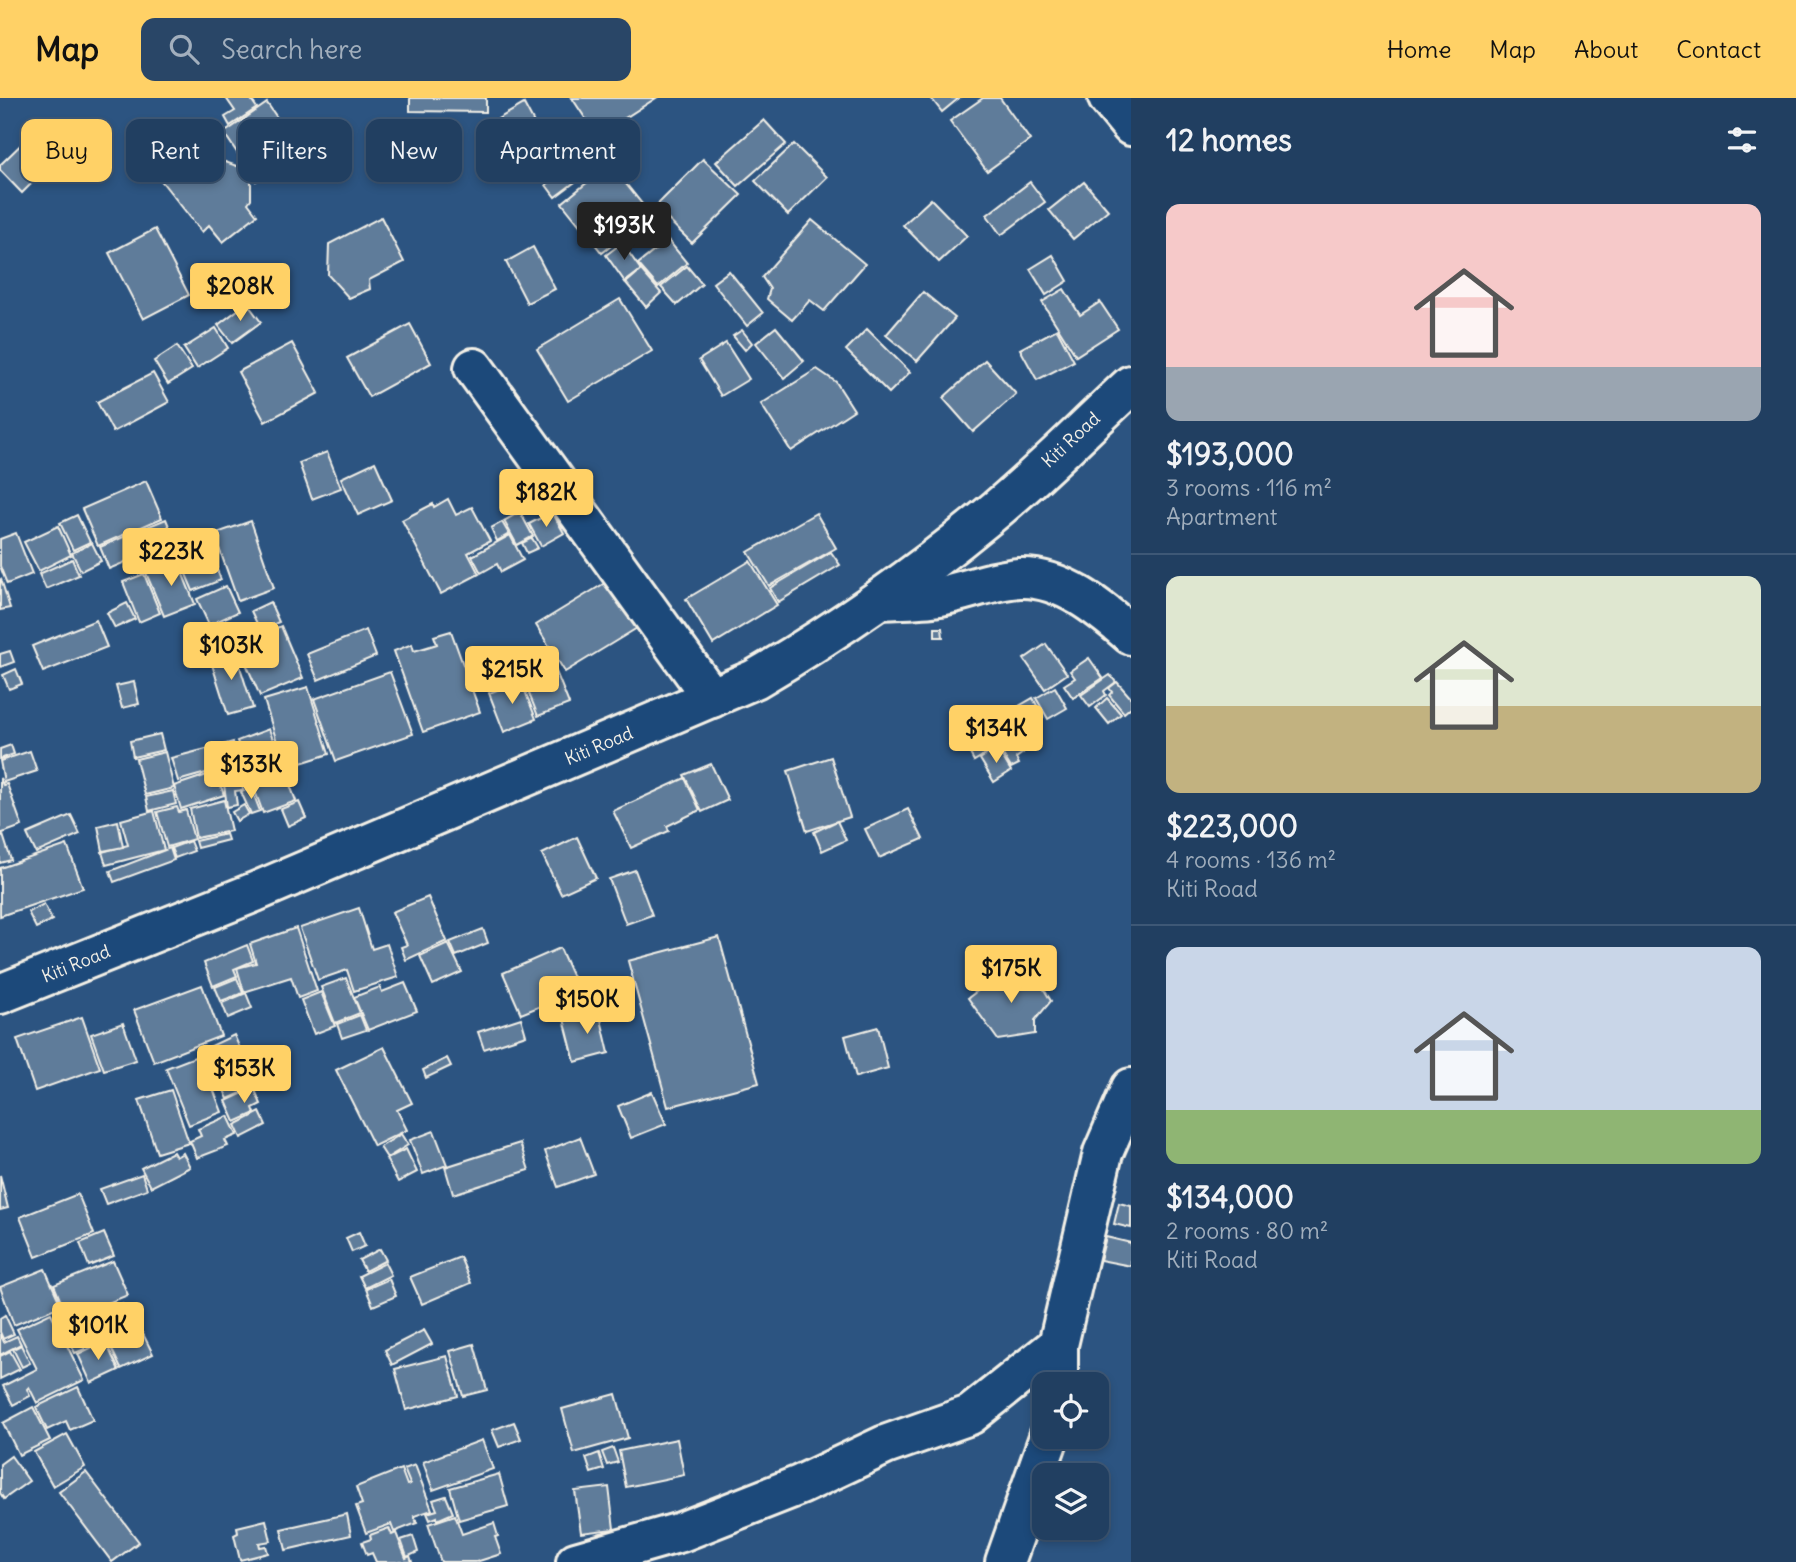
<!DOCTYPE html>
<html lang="en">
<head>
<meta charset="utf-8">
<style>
  body { margin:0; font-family:Delius,sans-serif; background:#294667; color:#f1f3f6; height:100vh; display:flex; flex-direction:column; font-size:26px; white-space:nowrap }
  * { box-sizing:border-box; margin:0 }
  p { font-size:23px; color:#a2afbd }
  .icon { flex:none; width:38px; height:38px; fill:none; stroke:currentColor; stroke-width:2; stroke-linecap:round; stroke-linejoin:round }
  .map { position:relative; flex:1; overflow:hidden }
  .side { display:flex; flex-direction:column; background:#213f61; width:665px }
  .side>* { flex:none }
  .top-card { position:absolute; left:21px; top:21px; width:665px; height:63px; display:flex; gap:14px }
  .tools { position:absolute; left:1032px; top:1274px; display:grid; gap:14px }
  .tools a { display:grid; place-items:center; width:77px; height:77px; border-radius:14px; background:#213f61; box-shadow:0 4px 10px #0003,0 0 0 2px #3e5876; font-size:35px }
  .price { position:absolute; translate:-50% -60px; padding:0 16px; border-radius:7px; background:#ffd166; color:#111; font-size:23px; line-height:46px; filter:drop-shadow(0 2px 4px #0008) }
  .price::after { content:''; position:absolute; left:50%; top:42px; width:21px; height:16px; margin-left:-10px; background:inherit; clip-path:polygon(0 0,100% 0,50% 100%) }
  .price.on { background:#222; color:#fff }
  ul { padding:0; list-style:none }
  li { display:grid; align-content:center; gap:14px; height:371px; padding:0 35px }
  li+li { border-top:2px solid #3e5876 }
  li span { display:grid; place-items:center; height:217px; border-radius:14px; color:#555 }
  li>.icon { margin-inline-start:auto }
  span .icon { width:126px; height:126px; fill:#fffc; stroke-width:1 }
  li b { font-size:30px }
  h2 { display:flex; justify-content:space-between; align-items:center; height:84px; padding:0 35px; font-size:30px }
  .tag { padding:0 24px; border-radius:14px; background:#213f61; box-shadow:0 4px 10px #0003,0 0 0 2px #3e5876; font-size:24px; line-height:63px }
  .tag.on { background:#ffd166; color:#111 }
  header { display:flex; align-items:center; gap:42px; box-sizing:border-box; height:98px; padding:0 35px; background:#ffd166; color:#111 }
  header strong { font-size:33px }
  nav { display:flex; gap:38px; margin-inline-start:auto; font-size:24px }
  .search { width:490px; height:63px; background:#294667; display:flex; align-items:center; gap:18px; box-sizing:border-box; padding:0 24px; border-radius:14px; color:#a2afbd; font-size:26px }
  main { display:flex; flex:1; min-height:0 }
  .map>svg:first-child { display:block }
</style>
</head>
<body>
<header>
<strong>Map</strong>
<div class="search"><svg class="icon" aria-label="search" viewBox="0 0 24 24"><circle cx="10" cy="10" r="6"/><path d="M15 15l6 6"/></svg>Search here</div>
<nav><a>Home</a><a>Map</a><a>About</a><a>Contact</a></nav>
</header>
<main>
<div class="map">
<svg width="1131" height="1464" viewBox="0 0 1131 1464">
  <rect width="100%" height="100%" fill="#2c5481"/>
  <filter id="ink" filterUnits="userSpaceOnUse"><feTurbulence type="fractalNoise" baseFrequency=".0143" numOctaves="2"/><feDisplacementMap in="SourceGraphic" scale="14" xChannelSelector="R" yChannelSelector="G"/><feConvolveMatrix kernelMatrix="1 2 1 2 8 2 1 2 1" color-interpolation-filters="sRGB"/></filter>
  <g filter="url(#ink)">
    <!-- building -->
    <g fill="#5e7b9a" stroke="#f4f1e8" stroke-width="2">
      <path d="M226,0H250L257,10L230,28L225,19L235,13Z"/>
      <path d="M410,0H486V14L410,13Z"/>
      <path d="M572,0H656L597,38Z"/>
      <path d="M931,0H959L942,14Z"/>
      <path d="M983,0H1000L1030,42L987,73L950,23Z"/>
      <path d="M267,5L300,53L256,83L224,35Z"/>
      <path d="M524,6L540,36L514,51L498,21Z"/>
      <path d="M764,22L786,46L738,88L716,64Z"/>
      <path d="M38,30L62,55L22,95L0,72V67Z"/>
      <path d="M206,42L222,63L240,69L251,82V101L248,105L257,117L223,144L209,127L202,134L159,80Z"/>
      <path d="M548,44L565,66L543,83L526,61Z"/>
      <path d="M794,46L827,79L788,117L755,83Z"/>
      <path d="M703,61L741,97L692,145L655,109Z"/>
      <path d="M610,66L651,117L602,155L562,105Z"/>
      <path d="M565,72L575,84L555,99L546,87Z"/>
      <path d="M1030,84L1045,104L1001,137L987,117Z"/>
      <path d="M1084,84L1108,112L1073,141L1049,112Z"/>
      <path d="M931,101L967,138L939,164L903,127Z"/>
      <path d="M381,119L404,164L369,182L370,191L349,200L328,177L329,146Z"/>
      <path d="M812,122L865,166L824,213L810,202L792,222L767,201L770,191L762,179Z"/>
      <path d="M155,131L189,197L143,221L109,155Z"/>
      <path d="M668,142L687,165L658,189L638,166Z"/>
      <path d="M622,145L641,172L625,184L606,157Z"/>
      <path d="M533,149L555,191L527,205L506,164Z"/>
      <path d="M1053,157L1068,183L1046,197L1030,171Z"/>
      <path d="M687,168L702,186L677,207L661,189Z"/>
      <path d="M641,172L661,195L646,209L626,185Z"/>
      <path d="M729,173L763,215L747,228L713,185Z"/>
      <path d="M1064,191L1080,217L1100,204L1118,231L1076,258L1042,204Z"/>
      <path d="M923,194L955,220L917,263L886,237Z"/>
      <path d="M620,201L652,253L568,303L537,251Z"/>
      <path d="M247,205L261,224L232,245L218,227Z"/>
      <path d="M410,226L431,265L369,299L347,260Z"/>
      <path d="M776,229L804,263L784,280L756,245Z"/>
      <path d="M216,230L228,250L197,270L184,250Z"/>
      <path d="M867,231L910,274L889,295L846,252Z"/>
      <path d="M1057,231L1074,263L1037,282L1020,251Z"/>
      <path d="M742,232L752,245L745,252L733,238Z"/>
      <path d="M292,245L319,295L265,324L238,274Z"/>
      <path d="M726,245L749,281L721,298L699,262Z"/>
      <path d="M177,248L192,271L168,286L154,263Z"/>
      <path d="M985,262L1016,296L973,334L943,300Z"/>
      <path d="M817,271L836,284L854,312L791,353L761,306Z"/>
      <path d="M153,275L169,304L113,334L97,304Z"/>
      <path d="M327,354L341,390L312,401L299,365Z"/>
      <path d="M375,364L392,402L358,417L341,380Z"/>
      <path d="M146,383L162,420L98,448L82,411Z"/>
      <path d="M448,401L456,417L472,409L490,443L468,455L479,476L441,496L402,422L433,406L434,409Z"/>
      <path d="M520,414L533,438L517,447L504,423Z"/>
      <path d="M552,414L564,435L541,448L529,426Z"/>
      <path d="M816,415L836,450L769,488L748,454Z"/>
      <path d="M77,417L90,444L73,452L60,425Z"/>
      <path d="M166,421L175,443L109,471L100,449Z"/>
      <path d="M251,423L274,490L238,503L214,436Z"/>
      <path d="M502,424L509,436L497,443L491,430Z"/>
      <path d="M58,428L71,457L39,473L24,444Z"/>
      <path d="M16,435L32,476L7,486L0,468V441Z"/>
      <path d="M510,437L523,462L501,474L497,466L481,475L472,458Z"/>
      <path d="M532,440L538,450L527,455L522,445Z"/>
      <path d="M92,445L101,463L81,473L72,455Z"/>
      <path d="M209,451L221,482L193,493L180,462Z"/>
      <path d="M831,454L840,467L778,504L770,490Z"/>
      <path d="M72,461L79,477L46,491L39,476Z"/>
      <path d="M177,462L195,506L164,518L146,475Z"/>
      <path d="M750,463L777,507L713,546L686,501Z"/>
      <path d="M144,476L160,515L139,524L123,484Z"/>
      <path d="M618,477L647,524L565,574L536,527Z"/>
      <path d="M1,481L10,510L0,512V482Z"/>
      <path d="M226,488L238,514L209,527L197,501Z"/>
      <path d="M270,504L279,524L260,532L251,513Z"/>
      <path d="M127,505L135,521L115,530L107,515Z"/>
      <path d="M96,522L107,549L43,574L32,548Z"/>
      <path d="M281,528L303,580L260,598L238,547Z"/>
      <path d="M935,530H942L943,539H935Z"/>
      <path d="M366,532L376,558L318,582L307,556Z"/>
      <path d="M451,533L480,614L423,634L394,553L412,546L414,553L437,546L434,538Z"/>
      <path d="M199,536L207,556L196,561L187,541Z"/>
      <path d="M1046,546L1067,576L1045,591L1024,561Z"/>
      <path d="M234,550L253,610L228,617L209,557Z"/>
      <path d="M10,553L14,564L0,569V556Z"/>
      <path d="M1089,560L1103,580L1073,600L1064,587L1075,580L1070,573Z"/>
      <path d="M16,571L22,586L9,591L3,577Z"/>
      <path d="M555,571L569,606L538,618L524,583Z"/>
      <path d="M390,574L413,636L336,663L314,601Z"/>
      <path d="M1110,577L1116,584L1104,593L1106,597L1090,609L1081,597Z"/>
      <path d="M521,583L536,621L504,634L489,595Z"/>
      <path d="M134,584L139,606L122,610L116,588Z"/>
      <path d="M1117,584L1131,600V609L1124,615L1109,597L1112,594L1109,590Z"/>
      <path d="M308,589L329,656L285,670L264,602Z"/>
      <path d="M1055,589L1067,610L1048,621L1036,600Z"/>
      <path d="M1033,600L1043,619L1025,629L1032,641L1015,651L1009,642L974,663L962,641Z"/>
      <path d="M1107,600L1121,616L1109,626L1096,610Z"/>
      <path d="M269,631L296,703L263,715L237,643Z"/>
      <path d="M160,636L164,652L133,659L130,643Z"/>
      <path d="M233,644L238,662L222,667L216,649Z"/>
      <path d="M1009,644L1014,653L1020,650L1023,655L1016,660L1019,666L1011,670L999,650Z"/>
      <path d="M11,647L14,656L0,661V651Z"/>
      <path d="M214,649L220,671L178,683L171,660Z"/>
      <path d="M997,650L1011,673L994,684L980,661Z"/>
      <path d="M30,653L37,673L4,684L0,663Z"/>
      <path d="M165,654L174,690L145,697L136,661Z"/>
      <path d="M831,659L850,719L807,733L788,673Z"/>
      <path d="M711,666L728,702L702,714L684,677Z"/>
      <path d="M216,674L224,697L181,711L174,688Z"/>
      <path d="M241,676L243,692L235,693L237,707L227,709L223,679Z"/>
      <path d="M0,680L3,687L7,686L22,728L0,736Z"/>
      <path d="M685,680L700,712L667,728L669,733L631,750L613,713Z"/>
      <path d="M251,690L260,713L251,716L241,694Z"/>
      <path d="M173,693L176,706L149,713L146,699Z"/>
      <path d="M224,702L231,733L196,740L190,711Z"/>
      <path d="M299,704L306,720L288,728L281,711Z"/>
      <path d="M244,707L249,716L237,723L232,714Z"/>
      <path d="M177,709L179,714L186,712L194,741L167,749L157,714Z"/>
      <path d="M908,711L923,741L879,760L865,731Z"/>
      <path d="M154,713L164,752L106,767L102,754L128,747L121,722Z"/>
      <path d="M71,717L80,736L36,755L27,736Z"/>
      <path d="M118,723L123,749L103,753L98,728Z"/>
      <path d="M837,723L846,742L822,753L814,734Z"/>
      <path d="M226,736L228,742L197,750L195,743Z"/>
      <path d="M3,737L11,762L0,765V738Z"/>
      <path d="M577,739L596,780L561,796L542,756Z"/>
      <path d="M190,743L194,753L175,760L171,750Z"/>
      <path d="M67,747L83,790L0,818V770Z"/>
      <path d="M170,750L174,762L114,784L110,773Z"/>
      <path d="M635,772L652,817L626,826L609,781Z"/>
      <path d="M428,799L447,843L406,862L401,849L407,847L392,814Z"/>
      <path d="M44,806L52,822L36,830L28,814Z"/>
      <path d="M359,810L372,851L387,846L398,879L354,893L347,872L318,882L300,830Z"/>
      <path d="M296,830L317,893L298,900L291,879L244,894L237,870L256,865L250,846Z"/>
      <path d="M483,831L488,845L456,858L450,844Z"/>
      <path d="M719,839L759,985L668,1009L628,863Z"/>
      <path d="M448,845L462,874L433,887L420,858Z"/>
      <path d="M247,847L253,863L234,871L237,878L213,888L204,865Z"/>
      <path d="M560,850L583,902L557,913L553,903L521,916L503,875Z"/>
      <path d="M1032,872L1051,903L1035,922V936L998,942L968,900L988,885Z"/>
      <path d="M237,880L243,895L221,903L215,889Z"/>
      <path d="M346,880L360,915L335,925L321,889Z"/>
      <path d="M405,885L417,913L368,932L354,899L380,889L382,894Z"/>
      <path d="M202,887L221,938L154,964L134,912Z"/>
      <path d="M321,894L335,928L314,936L301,902Z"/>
      <path d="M246,895L252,910L228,920L222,905Z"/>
      <path d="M599,913L609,955L575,964L564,921Z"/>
      <path d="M360,917L366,932L342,940L337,926Z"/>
      <path d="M82,919L100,970L35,993L17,941Z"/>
      <path d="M521,920L526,937L484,951L478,934Z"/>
      <path d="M123,925L136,962L104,972L91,936Z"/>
      <path d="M878,929L888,970L856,979L845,938Z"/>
      <path d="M234,937L241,953L211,966L205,951Z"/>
      <path d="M384,949L412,1005L397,1012L407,1032L374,1048L336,972Z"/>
      <path d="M200,957L222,1014L189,1027L166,970Z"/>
      <path d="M233,959L248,992L228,1001L213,968Z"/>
      <path d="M447,960L451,968L426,980L423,972Z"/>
      <path d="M254,990L261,1006L253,1010L255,1015L235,1024L226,1003Z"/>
      <path d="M171,992L189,1045L157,1055L139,1002Z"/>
      <path d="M652,994L666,1026L631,1040L618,1008Z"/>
      <path d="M260,1014L266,1027L241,1040L235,1027Z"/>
      <path d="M228,1018L237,1037L225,1042L228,1048L197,1060L190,1043L201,1038L198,1031Z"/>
      <path d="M434,1033L447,1067L423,1076L410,1042Z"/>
      <path d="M401,1036L408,1047L387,1060L380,1049Z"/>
      <path d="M580,1039L594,1076L558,1089L545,1053Z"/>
      <path d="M520,1045L529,1072L453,1096L445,1069Z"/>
      <path d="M406,1051L417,1074L398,1084L386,1061Z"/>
      <path d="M173,1054L176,1059L183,1055L190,1069L151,1089L141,1070Z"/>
      <path d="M142,1076L147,1091L106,1106L100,1091Z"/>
      <path d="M0,1077L8,1110L0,1112Z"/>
      <path d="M78,1096L94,1136L36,1159L20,1119Z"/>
      <path d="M1119,1105L1131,1108V1130L1114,1126Z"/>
      <path d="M359,1134L365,1148L352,1154L346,1140Z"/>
      <path d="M104,1135L114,1158L89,1168L80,1145Z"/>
      <path d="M1106,1139L1131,1145V1168L1100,1162Z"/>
      <path d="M380,1151L386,1162L365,1173L359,1162Z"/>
      <path d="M460,1159L471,1185L422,1206L410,1179Z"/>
      <path d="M113,1163L128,1197L68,1221L54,1187Z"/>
      <path d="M385,1165L391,1177L365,1190L359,1178Z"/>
      <path d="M45,1171L59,1203L56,1204L58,1209L14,1227L0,1189Z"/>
      <path d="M389,1181L396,1198L373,1208L366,1191Z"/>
      <path d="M122,1206L132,1226L88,1246L83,1235L78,1236L72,1223L106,1207L109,1213Z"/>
      <path d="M51,1215L84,1282L37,1305L29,1289L27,1291L30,1298L13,1307L3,1288L37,1271L17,1231Z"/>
      <path d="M5,1217L14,1236L3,1241L0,1234V1220Z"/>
      <path d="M138,1226L153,1256L121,1271L107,1241Z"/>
      <path d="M424,1232L432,1246L392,1267L385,1252Z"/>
      <path d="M0,1236L4,1244L17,1238L21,1246L0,1257Z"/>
      <path d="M80,1238L85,1251L75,1255L69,1243Z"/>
      <path d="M105,1243L119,1272L91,1285L78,1256Z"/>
      <path d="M474,1246L487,1292L463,1298L450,1253Z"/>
      <path d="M21,1247L30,1265L22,1269L13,1251Z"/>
      <path d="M10,1253L20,1271L0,1281V1258Z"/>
      <path d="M447,1258L458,1298L406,1312L395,1271Z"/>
      <path d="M78,1289L93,1322L70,1332L66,1323L47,1332L36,1309Z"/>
      <path d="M616,1296L628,1340L574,1355L562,1311Z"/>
      <path d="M33,1309L50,1342L19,1357L3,1325Z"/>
      <path d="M514,1324L521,1341L499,1349L492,1332Z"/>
      <path d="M67,1336L85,1369L53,1388L34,1354Z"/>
      <path d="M677,1341L684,1377L626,1389L619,1353Z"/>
      <path d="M482,1342L493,1371L433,1392L423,1364Z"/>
      <path d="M613,1350L618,1364L607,1367L602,1354Z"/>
      <path d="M599,1355L604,1371L591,1375L586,1360Z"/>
      <path d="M11,1358L29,1383L4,1401L0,1395V1366Z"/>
      <path d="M415,1367L432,1412L414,1418L417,1425L394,1434L391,1426L366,1435L356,1408L362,1406L356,1389L401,1371L407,1387L410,1386L404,1371Z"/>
      <path d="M86,1374L139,1444L112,1464L59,1394Z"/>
      <path d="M499,1376L508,1408L459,1422L450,1390Z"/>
      <path d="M609,1389L614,1431L581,1435L575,1393Z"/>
      <path d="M446,1398L453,1415L437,1422V1419L430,1422L427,1415L437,1412L433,1402Z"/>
      <path d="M347,1416L351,1437L286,1452L281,1431Z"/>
      <path d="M455,1417L462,1436L494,1425L498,1438L495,1439L501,1456L476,1464H441L428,1426Z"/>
      <path d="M266,1422L271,1443L259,1445L260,1449L266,1448L268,1455L240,1462L234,1437L238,1435L237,1429Z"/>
      <path d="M389,1430L392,1437L396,1435L406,1460L410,1458L412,1464H376L372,1455L367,1457L362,1444L371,1441L370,1437Z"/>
      <path d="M413,1438L418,1454L407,1459L401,1442Z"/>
    </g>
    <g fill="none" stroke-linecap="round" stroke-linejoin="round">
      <!-- street casing -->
      <g stroke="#f4f1e8" stroke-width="44">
        <g id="street">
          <path d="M1108,0L1131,28"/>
          <path d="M474,270L712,600"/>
          <path d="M881,502C900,501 921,501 940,498C967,493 991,482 1019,480C1062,478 1101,511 1131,537"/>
          <path d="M1058,1286V1247L1103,1055L1131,990"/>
          <path d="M576,1464L681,1434L800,1387L885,1347L970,1317L1058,1247"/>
          <path d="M1005,1464L1049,1339"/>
        </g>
      </g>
      <!-- secondary casing -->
      <g stroke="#f4f1e8" stroke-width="44">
        <path id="secondary" d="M0,896L255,794L755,581C837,533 913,480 986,420C1037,379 1083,331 1131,287"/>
      </g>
      <!-- street -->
      <use href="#street" stroke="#1f4a7a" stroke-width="38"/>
      <!-- secondary -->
      <use href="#secondary" stroke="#1f4a7a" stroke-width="38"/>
    </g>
  </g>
  <g text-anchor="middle" stroke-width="5" stroke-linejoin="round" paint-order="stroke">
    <!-- street labels -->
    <g font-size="18" fill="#f4f1e8" stroke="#1f4a7a">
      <text transform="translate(1071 342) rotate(-43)" y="6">Kiti Road</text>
      <text transform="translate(599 648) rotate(-23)" y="6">Kiti Road</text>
      <text transform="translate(76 866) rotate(-22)" y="6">Kiti Road</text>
    </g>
  </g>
</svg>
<div class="tools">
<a><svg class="icon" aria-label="locate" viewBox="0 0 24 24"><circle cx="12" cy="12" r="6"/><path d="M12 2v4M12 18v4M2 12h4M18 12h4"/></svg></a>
<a><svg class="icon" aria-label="layers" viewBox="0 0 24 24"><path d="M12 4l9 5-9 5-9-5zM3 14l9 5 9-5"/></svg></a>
</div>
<b class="price on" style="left:624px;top:164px">$193K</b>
<b class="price" style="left:240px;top:225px">$208K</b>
<b class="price" style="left:546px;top:431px">$182K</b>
<b class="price" style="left:171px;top:490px">$223K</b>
<b class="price" style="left:231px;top:584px">$103K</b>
<b class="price" style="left:512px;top:608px">$215K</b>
<b class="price" style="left:996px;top:667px">$134K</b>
<b class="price" style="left:251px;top:703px">$133K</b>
<b class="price" style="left:1011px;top:907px">$175K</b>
<b class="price" style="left:587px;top:938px">$150K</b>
<b class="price" style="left:244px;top:1007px">$153K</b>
<b class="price" style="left:98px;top:1264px">$101K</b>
<div class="top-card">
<a class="tag on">Buy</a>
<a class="tag">Rent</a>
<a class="tag">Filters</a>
<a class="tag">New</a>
<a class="tag">Apartment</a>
</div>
</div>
<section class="side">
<h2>12 homes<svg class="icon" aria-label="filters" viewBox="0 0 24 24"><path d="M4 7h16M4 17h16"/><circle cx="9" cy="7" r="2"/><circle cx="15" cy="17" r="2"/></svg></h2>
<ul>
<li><span style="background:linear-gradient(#f6c9c9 75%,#9aa5b1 0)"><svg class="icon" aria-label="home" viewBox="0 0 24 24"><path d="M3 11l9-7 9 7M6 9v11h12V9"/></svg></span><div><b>$193,000</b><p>3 rooms · 116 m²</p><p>Apartment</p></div></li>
<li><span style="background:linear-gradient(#dfe7d0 60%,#c2b280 0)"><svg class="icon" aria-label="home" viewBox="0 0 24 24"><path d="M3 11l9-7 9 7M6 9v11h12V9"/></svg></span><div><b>$223,000</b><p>4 rooms · 136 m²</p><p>Kiti Road</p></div></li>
<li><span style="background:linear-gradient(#c9d6e8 75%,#8fb573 0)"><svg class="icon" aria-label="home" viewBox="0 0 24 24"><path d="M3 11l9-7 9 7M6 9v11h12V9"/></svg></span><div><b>$134,000</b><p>2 rooms · 80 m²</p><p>Kiti Road</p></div></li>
</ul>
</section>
</main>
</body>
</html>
